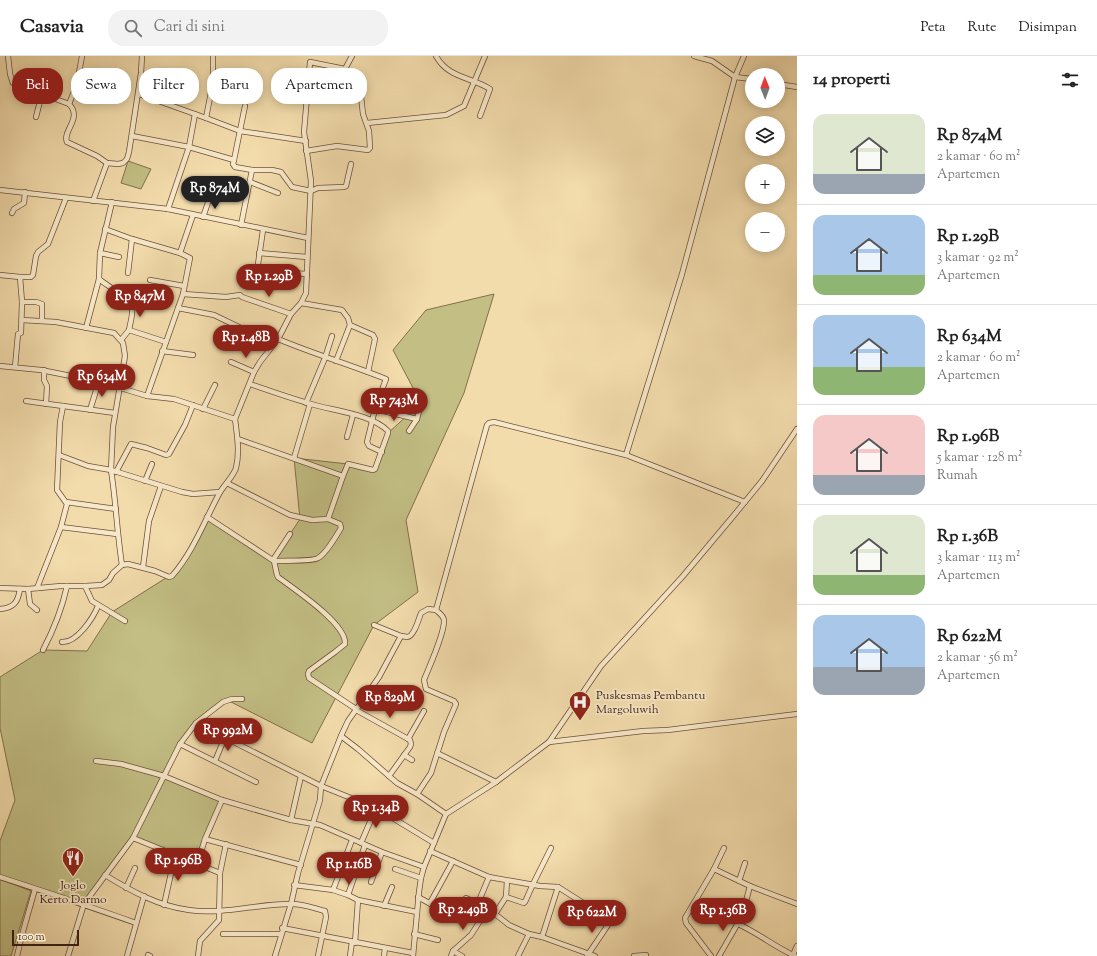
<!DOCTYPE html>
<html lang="id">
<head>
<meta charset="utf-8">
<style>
  body { margin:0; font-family:"Sorts Mill Goudy",serif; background:#f2f2f2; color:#222; height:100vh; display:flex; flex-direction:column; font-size:15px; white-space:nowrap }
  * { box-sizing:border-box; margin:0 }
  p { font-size:13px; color:#767676 }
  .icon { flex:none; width:22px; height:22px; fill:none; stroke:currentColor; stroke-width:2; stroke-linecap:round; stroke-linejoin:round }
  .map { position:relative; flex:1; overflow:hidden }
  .sheet { display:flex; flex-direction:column; background:#fff; width:300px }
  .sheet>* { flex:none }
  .banner { position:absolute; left:12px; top:12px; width:380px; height:36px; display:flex; gap:8px }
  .needle { width:26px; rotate:359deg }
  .tools { position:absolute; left:745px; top:12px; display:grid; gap:8px }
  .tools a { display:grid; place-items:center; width:40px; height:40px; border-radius:50%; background:#fff; box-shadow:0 2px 10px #0003; font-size:20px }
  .scale { position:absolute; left:12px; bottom:10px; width:67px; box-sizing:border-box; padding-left:4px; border:2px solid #412314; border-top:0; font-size:11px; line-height:14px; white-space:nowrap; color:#412314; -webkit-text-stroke:3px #f7e8c9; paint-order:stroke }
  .price { position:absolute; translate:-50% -34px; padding:0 9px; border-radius:14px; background:#8f2418; color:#fff; font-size:13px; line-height:26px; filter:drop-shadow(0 1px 2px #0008) }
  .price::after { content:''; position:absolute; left:50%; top:24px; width:12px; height:9px; margin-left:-6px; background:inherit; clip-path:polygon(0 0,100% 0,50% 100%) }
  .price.on { background:#222; color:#fff }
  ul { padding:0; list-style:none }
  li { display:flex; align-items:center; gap:12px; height:100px; padding:0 16px }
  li+li { border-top:1px solid #e0e0e0 }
  li span { display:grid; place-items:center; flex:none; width:112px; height:80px; border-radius:12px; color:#555 }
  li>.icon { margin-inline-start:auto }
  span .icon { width:48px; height:48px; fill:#fffc; stroke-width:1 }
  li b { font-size:17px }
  h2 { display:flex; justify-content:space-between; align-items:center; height:48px; padding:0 16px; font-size:17px }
  .tag { padding:0 14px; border-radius:16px; background:#fff; box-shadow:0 2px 10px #0003; font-size:14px; line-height:36px }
  .tag.on { background:#8f2418; color:#fff }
  header { display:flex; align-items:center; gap:24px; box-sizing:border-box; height:56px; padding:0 20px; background:#fff; border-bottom:1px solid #e0e0e0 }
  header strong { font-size:19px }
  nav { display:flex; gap:22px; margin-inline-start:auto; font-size:14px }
  .search { width:280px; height:36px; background:#f2f2f2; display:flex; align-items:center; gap:10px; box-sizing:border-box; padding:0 14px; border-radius:16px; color:#767676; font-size:15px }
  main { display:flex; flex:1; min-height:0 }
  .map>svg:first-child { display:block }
</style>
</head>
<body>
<header>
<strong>Casavia</strong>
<div class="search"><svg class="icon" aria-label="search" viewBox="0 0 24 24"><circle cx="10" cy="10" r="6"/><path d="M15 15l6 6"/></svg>Cari di sini</div>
<nav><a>Peta</a><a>Rute</a><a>Disimpan</a></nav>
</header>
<main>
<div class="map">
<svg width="797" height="900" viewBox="0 0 797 900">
  <rect width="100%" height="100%" fill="#f3dcac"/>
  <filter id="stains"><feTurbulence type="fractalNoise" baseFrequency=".005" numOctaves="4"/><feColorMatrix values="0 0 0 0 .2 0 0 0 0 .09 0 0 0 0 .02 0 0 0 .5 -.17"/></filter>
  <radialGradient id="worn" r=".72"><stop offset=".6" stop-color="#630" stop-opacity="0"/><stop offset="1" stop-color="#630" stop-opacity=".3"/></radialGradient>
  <!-- green -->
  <g fill="#c2be84" stroke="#82704c">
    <path d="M128,105L151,113L141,133L121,127Z"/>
    <path d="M494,238L464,337L406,464L418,536L374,569L312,687L227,644L196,667L180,688L164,720L224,744L197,809L133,782L84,848L0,820V785L15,744L0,672V621L43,594L87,595L112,556L177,515L207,461L273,504L300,463L294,402L348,408L373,414L388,377L421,347L393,294L426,254Z"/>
    <path d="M0,823L31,835L11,900H0Z"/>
  </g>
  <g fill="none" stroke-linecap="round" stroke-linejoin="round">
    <!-- street casing -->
    <g stroke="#6e513a" stroke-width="6">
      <g id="street">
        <path d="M8,0L10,18L13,27L69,48C83,62 62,75 67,86L97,100L107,107L118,108L123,107L127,103L129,96L141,17L142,0"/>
        <path d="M213,0V26L206,62L240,75L306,85"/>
        <path d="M436,0C448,22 471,21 490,33L480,60"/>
        <path d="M694,0L712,5L735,21L752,23"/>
        <path d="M778,28L797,31"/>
        <path d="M139,38L206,62"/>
        <path d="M69,48L77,28L82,0"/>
        <path d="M36,61L42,37"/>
        <path d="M367,67L446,59L464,50L485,0"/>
        <path d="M132,80L189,91L234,104L233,108L235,111L252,114H272L281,116L292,131L311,135L318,132L344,131L346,130L351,108"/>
        <path d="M306,95L337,90L368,94L370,92L369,75L363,58L360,31L357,23L345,13"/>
        <path d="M234,104L245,50"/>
        <path d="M250,126L278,137"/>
        <path d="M0,134L168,153L308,182"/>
        <path d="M93,145L107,107"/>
        <path d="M168,153L189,91L195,58"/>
        <path d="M12,157L14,153L24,147L25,136"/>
        <path d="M203,161L210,141"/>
        <path d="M241,169L252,114"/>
        <path d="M105,173L132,183L180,197L190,202L183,238L147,340"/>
        <path d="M263,174L257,215L307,218"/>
        <path d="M100,197L119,201"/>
        <path d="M180,197L193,159"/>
        <path d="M259,197L307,201"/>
        <path d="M128,217L132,183"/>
        <path d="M0,219L20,221"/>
        <path d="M99,223C106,229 131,243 132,252C133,259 130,268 129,274L166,286"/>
        <path d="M150,224L184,230"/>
        <path d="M183,238L226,241L240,239L242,241L291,258"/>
        <path d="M22,246H36L42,248V265"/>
        <path d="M301,247L342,254L348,262L350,269L373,279L375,283L368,316"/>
        <path d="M178,252L214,259L274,288"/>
        <path d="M22,264L56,266L114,277L123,287L125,300L113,371L111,414L182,436L193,438L220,436"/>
        <path d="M86,272L99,223L100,197L112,146"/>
        <path d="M278,283C314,298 351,309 386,323L375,353L367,386L369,390L382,396"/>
        <path d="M121,284L129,274"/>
        <path d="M162,295L193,299"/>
        <path d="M336,305L350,269"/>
        <path d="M231,306L254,316"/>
        <path d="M0,310L41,314L101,326L147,340L174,343L235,363L254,316L260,306L278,283L291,258L301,247L306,237L311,125L304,76L310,6L345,13L352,0"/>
        <path d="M15,311L18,278L21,277L22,246L20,221H31L33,219L36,200L38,196L48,188L66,142"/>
        <path d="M44,314V324L47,330L46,348"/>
        <path d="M26,345L115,357"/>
        <path d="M306,347L325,302L332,280"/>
        <path d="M203,353L215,329"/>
        <path d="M375,353L417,363"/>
        <path d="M90,354L99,325"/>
        <path d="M409,375L417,363L421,347"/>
        <path d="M347,381L353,359"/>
        <path d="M238,383L343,420L348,408L373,414L375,413L388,377V375C371,358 334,355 311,348C290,342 270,335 250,328"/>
        <path d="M59,399L88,410L111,414C116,446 117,477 122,509"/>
        <path d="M626,399L682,218L735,21L744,0"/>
        <path d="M294,402L310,348"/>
        <path d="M116,416L131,388L147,392L166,399L169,398L185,369L193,349"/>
        <path d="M343,420L328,463L340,468L341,472C336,480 327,497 318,502C312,506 284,504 274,505L277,519L278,521C294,533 347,568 345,588L335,596L309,615L308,618L309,622L356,653"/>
        <path d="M145,425L152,408"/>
        <path d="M227,427L290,459L312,464L328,463"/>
        <path d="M66,446L116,453"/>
        <path d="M207,461L274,505"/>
        <path d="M61,471L117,478"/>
        <path d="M273,504L290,478"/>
        <path d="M143,511L149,465L161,430"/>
        <path d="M85,530L92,545L125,565"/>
        <path d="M0,532L28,533L61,530H85L102,529L109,524L113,517L122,509L128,508L155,515L169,521L172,520C193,496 204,466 219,438C224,429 233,421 236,412C240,396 237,379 235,363"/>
        <path d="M37,532L61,471L67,448L57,434L60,366L63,350"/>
        <path d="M28,533L30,548L37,554"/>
        <path d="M0,553C14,552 18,546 20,533"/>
        <path d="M374,569L401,580"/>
        <path d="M62,586C77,587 93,562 98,550"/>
        <path d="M43,594C54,573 62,553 67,530"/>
        <path d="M356,654L410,684L411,688L410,691L389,720"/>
        <path d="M196,667L223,646L232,643H242"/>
        <path d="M341,680L348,665L379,621L401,580C402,580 407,581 407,581C414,581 419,562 421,557L428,553L436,554"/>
        <path d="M408,683L424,655"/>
        <path d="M549,686L643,675L668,674L797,658"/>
        <path d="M180,688L256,726"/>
        <path d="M437,697L496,726"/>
        <path d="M404,699L412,704"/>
        <path d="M96,705L121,708L164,720L222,744"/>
        <path d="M215,705L225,681"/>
        <path d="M417,738L431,717L444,676L456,648L454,645L426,633L424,624C429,611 445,577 444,564C443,559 439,557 436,554L487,369L489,367L494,366L626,399L745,446"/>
        <path d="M291,764L301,720"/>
        <path d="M133,782L220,817"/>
        <path d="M205,783L301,809"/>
        <path d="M361,787L376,752"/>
        <path d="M430,795L489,821L540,830L558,831L610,864V866L587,900"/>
        <path d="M197,809L205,783L222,744L291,764L320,769L382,796L424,811"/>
        <path d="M395,813L421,822"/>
        <path d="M714,813L750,830L797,848"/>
        <path d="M105,819C131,835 158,850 189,854C222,859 256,848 289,848C301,847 314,852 325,855L326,861L318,900"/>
        <path d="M0,821C46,836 91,851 136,867"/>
        <path d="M507,825L506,841L495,858L509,869L529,878L542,881L595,900"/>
        <path d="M739,825L745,807"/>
        <path d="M371,826L382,796"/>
        <path d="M294,829L333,834L348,839L358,844L417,856"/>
        <path d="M126,832L135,812"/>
        <path d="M333,834L352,784"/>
        <path d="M348,839L365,789"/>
        <path d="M418,841L438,852"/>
        <path d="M506,841L524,847L525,846L533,828L551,792"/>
        <path d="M462,846L466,842C477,847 485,853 495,858"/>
        <path d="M430,847L453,805"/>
        <path d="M478,847L489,821"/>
        <path d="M164,849L175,799"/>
        <path d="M384,850L392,831"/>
        <path d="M738,868C758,877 775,891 795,900"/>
        <path d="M282,872L413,897"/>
        <path d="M223,878H281"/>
        <path d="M414,878L438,884"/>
        <path d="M542,881L558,831"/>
        <path d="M355,887L358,844"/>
        <path d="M453,895L462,900"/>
        <path d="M148,899L150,900"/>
        <path d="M793,899L797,890"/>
        <path d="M17,900L22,879L35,833"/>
        <path d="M68,900L84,848L133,782L180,688L196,667L321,730L376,752L434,787"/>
        <path d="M127,900L144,840"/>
        <path d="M198,900L200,885L219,864L220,817L226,788"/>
        <path d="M275,900L291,848L298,817L320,744L321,730L341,680L358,693L397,727L417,738L446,758"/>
        <path d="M350,900L352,886"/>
        <path d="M384,900L385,892"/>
        <path d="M413,900L419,836L421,822L424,811L446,758L496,726L549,686L601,610L683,520L735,458L762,425L797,373"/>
        <path d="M451,900L453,895L471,879L487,854"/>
        <path d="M518,900L529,878"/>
        <path d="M634,900L646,899"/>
        <path d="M711,900L686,867L685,862L714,813L724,792"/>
        <path d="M719,900L742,860L750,830"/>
      </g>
    </g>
    <!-- street -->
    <use href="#street" stroke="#f7e8c9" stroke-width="4.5"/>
  </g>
  <!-- icons -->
  <defs>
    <g id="hospital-pin" transform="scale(1.15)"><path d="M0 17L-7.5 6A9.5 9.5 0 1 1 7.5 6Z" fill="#8f2418" stroke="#f7e8c9"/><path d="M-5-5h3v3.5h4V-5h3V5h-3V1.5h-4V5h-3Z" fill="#fff"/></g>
    <g id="restaurant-pin" transform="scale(1.15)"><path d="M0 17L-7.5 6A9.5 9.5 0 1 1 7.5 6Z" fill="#8f2418" stroke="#f7e8c9"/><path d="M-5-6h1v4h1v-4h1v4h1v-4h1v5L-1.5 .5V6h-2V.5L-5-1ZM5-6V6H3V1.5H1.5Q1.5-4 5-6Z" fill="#fff"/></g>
  </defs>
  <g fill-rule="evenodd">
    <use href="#hospital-pin" x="580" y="646"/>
    <use href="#restaurant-pin" x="73" y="802"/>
  </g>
  <g text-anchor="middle" stroke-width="3.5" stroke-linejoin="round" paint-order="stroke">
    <!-- poi labels -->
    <g font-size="12" fill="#412314" stroke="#f7e8c9" text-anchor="start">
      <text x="596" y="643">Puskesmas Pembantu<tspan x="596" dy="14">Margoluwih</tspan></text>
      <text x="73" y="833" text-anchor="middle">Joglo<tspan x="73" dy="14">Kerto Darmo</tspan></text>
    </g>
  </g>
  <rect width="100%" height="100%" filter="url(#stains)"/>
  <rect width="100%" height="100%" fill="url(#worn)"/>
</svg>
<div class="tools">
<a><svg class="needle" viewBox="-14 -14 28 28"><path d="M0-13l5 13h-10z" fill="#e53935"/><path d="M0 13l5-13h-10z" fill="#767676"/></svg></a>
<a><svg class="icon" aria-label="layers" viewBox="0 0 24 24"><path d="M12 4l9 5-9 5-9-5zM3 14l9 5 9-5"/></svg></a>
<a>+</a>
<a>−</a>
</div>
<div class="scale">100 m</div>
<b class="price on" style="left:215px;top:154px">Rp 874M</b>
<b class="price" style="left:269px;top:242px">Rp 1.29B</b>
<b class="price" style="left:140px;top:262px">Rp 847M</b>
<b class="price" style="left:246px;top:303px">Rp 1.48B</b>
<b class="price" style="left:102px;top:342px">Rp 634M</b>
<b class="price" style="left:394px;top:366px">Rp 743M</b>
<b class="price" style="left:390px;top:663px">Rp 829M</b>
<b class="price" style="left:228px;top:696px">Rp 992M</b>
<b class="price" style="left:376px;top:773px">Rp 1.34B</b>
<b class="price" style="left:178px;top:826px">Rp 1.96B</b>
<b class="price" style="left:349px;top:830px">Rp 1.16B</b>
<b class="price" style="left:463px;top:875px">Rp 2.49B</b>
<b class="price" style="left:723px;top:876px">Rp 1.36B</b>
<b class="price" style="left:592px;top:878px">Rp 622M</b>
<div class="banner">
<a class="tag on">Beli</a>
<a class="tag">Sewa</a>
<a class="tag">Filter</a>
<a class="tag">Baru</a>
<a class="tag">Apartemen</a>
</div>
</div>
<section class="sheet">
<h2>14 properti<svg class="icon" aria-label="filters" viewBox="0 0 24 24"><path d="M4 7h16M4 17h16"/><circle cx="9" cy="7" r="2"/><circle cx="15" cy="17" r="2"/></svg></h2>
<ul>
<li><span style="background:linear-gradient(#dfe7d0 75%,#9aa5b1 0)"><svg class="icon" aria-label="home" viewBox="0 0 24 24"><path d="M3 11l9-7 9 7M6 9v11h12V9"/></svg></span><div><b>Rp 874M</b><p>2 kamar · 60 m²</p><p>Apartemen</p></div></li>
<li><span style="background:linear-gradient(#a9c7e8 75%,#8fb573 0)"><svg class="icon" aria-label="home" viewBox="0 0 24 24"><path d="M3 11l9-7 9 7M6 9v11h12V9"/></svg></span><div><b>Rp 1.29B</b><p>3 kamar · 92 m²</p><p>Apartemen</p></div></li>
<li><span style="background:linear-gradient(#a9c7e8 65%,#8fb573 0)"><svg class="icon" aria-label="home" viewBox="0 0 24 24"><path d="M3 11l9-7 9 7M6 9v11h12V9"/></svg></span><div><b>Rp 634M</b><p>2 kamar · 60 m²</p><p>Apartemen</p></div></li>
<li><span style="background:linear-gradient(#f6c9c9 75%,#9aa5b1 0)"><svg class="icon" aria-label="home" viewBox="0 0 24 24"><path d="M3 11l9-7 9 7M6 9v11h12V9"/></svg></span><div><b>Rp 1.96B</b><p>5 kamar · 128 m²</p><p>Rumah</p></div></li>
<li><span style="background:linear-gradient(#dfe7d0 75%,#8fb573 0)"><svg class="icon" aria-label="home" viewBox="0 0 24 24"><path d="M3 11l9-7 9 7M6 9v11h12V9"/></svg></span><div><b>Rp 1.36B</b><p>3 kamar · 113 m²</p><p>Apartemen</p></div></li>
<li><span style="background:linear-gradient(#a9c7e8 65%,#9aa5b1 0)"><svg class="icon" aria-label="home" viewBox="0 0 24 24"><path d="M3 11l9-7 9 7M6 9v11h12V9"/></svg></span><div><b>Rp 622M</b><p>2 kamar · 56 m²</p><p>Apartemen</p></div></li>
</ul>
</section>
</main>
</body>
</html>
